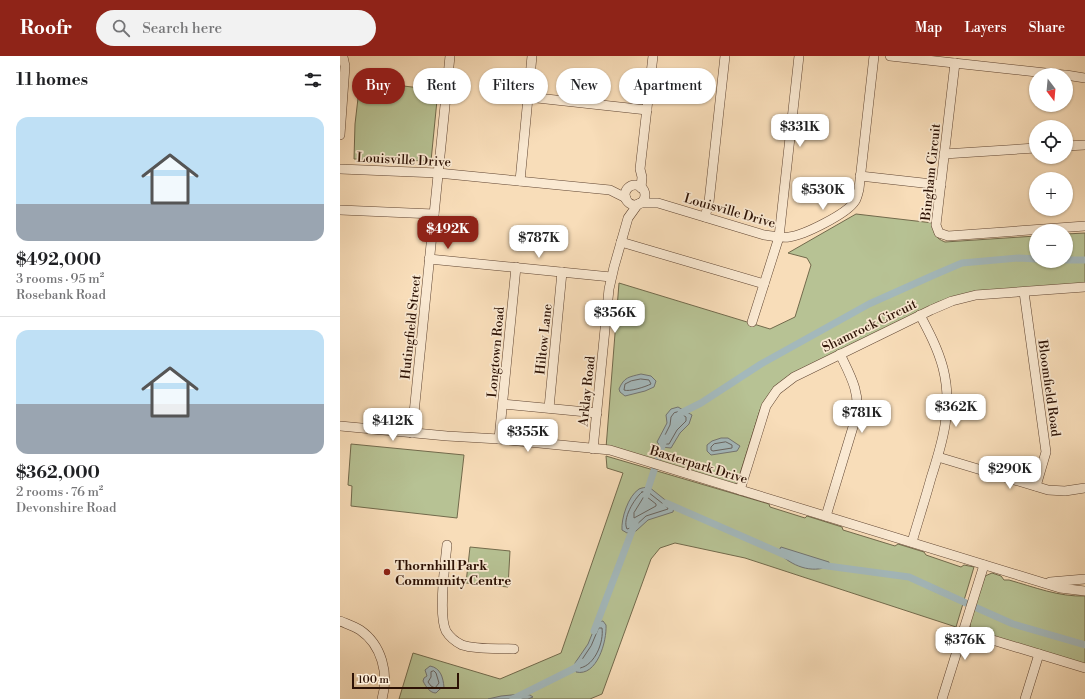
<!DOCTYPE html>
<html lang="en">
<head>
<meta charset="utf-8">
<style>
  body { margin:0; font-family:"Libre Bodoni",serif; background:#f2f2f2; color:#202124; height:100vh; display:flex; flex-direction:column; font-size:15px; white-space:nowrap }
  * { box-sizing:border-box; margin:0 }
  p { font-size:13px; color:#757577 }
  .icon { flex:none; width:22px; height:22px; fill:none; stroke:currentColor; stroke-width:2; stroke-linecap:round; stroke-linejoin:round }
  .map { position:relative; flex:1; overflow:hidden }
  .details { display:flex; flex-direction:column; background:#fff; width:340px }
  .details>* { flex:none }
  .guide { position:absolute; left:12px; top:12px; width:380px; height:36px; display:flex; gap:8px }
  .needle { width:26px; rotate:164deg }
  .tools { position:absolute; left:689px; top:12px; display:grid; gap:8px }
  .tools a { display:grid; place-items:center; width:44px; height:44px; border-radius:50%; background:#fff; box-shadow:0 1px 3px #0004; font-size:20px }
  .scale { position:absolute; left:12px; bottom:10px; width:107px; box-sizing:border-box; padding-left:4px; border:2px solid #2c1104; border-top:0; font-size:11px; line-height:14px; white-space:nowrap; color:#2c1104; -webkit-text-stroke:3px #fae9d2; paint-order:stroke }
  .price { position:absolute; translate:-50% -34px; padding:0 9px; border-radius:8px; background:#fff; color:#222; font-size:13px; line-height:26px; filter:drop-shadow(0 1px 2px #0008) }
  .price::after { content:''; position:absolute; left:50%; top:24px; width:12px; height:9px; margin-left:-6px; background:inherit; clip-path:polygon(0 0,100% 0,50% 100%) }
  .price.on { background:#8f2418; color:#fff }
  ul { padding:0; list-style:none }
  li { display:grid; align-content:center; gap:8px; height:212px; padding:0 16px }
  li+li { border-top:1px solid #e0e0e0 }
  li span { display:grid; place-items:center; height:124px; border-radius:12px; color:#555 }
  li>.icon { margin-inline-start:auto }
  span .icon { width:72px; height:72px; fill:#fffc; stroke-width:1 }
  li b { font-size:17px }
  h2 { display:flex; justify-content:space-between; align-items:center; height:48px; padding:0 16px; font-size:17px }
  .pill { padding:0 14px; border-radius:18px; background:#fff; box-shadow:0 1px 3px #0004; font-size:14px; line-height:36px }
  .pill.on { background:#8f2418; color:#fff }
  header { display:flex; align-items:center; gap:24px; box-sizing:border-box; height:56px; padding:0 20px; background:#8f2418; color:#fff }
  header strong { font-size:19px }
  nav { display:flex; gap:22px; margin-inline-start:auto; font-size:14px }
  .search { width:280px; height:36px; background:#f2f2f2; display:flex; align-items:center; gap:10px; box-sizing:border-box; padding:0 14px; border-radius:22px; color:#757577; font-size:15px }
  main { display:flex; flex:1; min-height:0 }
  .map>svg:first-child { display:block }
</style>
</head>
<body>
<header>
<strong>Roofr</strong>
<div class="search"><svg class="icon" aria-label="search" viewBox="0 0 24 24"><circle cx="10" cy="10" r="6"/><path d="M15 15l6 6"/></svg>Search here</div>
<nav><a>Map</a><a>Layers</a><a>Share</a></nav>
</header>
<main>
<section class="details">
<h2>11 homes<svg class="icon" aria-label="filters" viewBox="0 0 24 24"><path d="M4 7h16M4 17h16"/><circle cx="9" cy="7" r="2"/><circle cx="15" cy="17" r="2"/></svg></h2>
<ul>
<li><span style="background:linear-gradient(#bfe0f5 70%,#9aa5b1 0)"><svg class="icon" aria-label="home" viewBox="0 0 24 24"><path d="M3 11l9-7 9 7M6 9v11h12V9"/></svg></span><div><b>$492,000</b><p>3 rooms · 95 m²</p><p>Rosebank Road</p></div></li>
<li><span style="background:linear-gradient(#bfe0f5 60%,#9aa5b1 0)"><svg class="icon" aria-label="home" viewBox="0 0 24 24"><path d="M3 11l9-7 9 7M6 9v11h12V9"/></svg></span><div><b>$362,000</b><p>2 rooms · 76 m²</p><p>Devonshire Road</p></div></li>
</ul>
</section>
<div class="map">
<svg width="745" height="643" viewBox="0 0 745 643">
  <rect width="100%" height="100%" fill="#f8ddb9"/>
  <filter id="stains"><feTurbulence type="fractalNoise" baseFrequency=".005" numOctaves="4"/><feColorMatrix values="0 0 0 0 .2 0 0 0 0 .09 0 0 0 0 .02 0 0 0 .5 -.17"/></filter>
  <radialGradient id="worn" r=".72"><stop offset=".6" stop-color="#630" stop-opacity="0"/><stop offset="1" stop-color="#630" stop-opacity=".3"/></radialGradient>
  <!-- green -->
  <g fill="#b7c294" stroke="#726a4c">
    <path d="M20,25L98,34L91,105L14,103L15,68Z"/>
    <path d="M516,158L593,167C594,178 595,182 605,186L696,180V205H726V178L745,177V229L618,240L598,246L449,320L426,343L420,354L397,427L391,428L266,392L279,227L430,273L455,261L471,209L467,202L448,197Z"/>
    <path d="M11,388L124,399L117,462L11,450L12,430L8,429Z"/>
    <path d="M266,400L429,448L430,451L465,462L467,460L502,471L503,474L555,490L558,488L584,496L586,499L621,511L624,509L634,511L616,571L405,502L335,487L320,492L311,503L262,638L250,643H59L73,597L160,623L221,597L283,417L267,412Z"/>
    <path d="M130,491L170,495L168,531L126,527Z"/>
    <path d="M652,517L661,520L664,524H669C694,531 719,541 745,540V610L632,574L630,570V564L645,520Z"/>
  </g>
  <!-- water -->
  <g fill="#a3b8bb" stroke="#737572">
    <path d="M301,318L311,320L316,325L314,331L305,335L285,340L280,336L279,333C284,321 289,321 301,318Z"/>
    <path d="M338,351L352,359L349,368L340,377L331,392L321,391L317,386L327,367L326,359L331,353Z"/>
    <path d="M381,382H388L400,390L397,395L371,399L367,395V389L372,385Z"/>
    <path d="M309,431L334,451L333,456L308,464L296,475L287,477L282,474C281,463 288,440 299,433C301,432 306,431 309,431Z"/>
    <path d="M441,491L489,506V510C472,518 451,510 438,496Z"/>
    <path d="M263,565L266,569C267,585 257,621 236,616L235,607L248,588L257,566Z"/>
    <path d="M90,610C101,612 103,622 104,631L100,633L96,637C90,637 86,631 83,625L84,622L87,620L85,614Z"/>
    <path d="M182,638L190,639L193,641L188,643H148L161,640Z"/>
  </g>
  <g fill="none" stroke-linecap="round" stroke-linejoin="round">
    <!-- shore -->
    <g stroke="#686460" stroke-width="1">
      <path d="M301,323L309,324L311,328C305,331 289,336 284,334L285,328L291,325Z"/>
      <path d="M338,356L346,361V365L337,374L329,388H323L322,385L330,369L331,361L334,357Z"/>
      <path d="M386,386L392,389V392L373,395L371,394V391L374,388Z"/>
      <path d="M302,436H308L327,451L328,453L306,460L294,471L287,473C282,463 294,443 302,436Z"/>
      <path d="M304,441H307L316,448V450L294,462V457Z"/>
      <path d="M259,572H262C264,586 255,609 240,612L239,608L251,590Z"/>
      <path d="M94,615L96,617L99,627L95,632L91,630L88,626L91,621V616Z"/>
    </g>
    <!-- canal -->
    <g stroke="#a3b8bb" stroke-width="7">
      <path d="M726,204H745"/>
      <path d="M338,362L341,357L361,347L421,308L529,248L594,219L622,207L679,202L696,203"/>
      <path d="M306,439L323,387L325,382"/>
      <path d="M326,447L447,500"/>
      <path d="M480,509L569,521L626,547"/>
      <path d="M637,552L673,568L745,589"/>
      <path d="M254,575L295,467"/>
      <path d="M173,643L235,612L241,606"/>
    </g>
    <!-- minor casing -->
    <g stroke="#5f4431" stroke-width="10">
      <g id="minor">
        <path d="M550,0L724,19"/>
        <path d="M615,7L596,169L599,177L608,180L745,170"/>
        <path d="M726,19L745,22"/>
        <path d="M188,41L307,54"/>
        <path d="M0,79L5,10L3,1L1,0"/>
        <path d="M726,90L745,89"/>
        <path d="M604,98L696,92"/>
        <path d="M0,113L98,117L270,134L286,142"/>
        <path d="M520,120L601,129"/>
        <path d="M180,125L192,0"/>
        <circle cx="295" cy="139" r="10"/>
        <path d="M301,132L302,121L300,113L313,0"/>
        <path d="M300,147H318L424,179C432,180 441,182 449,181C464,179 507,158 515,145C517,142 518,137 519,133L534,0"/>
        <path d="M0,154L94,158"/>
        <path d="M365,161L369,146L385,0"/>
        <path d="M281,186L424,228"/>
        <path d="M89,203L271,221"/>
        <path d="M684,236L706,396L696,430"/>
        <path d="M412,266L439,181L459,0"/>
        <path d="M163,348L257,357"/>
        <path d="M209,352L222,216"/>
        <path d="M0,370L107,380L159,383L270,394L720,532L745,535"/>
        <path d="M72,377L110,0"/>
        <path d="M159,383L176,211"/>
        <path d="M253,393L269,233L274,211L288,162L298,148"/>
        <path d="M598,401L708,434L725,435L745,432"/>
        <path d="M400,434L426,350L437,334L454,321L591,254L612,245L636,239L745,231"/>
        <path d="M486,460L516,361C521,337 510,319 500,298"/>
        <path d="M572,486C578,465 585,444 591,422C603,385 613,351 603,312C598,293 589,276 580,259"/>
        <path d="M107,489C105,508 98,559 106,575C109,580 116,586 122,589C138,594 158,592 174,593"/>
        <path d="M710,526L745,523"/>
        <path d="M0,565C7,568 14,570 20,574C42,589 49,618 42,643"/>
        <path d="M623,575L745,612"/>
        <path d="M602,643L644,509"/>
        <path d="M685,643L699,598"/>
      </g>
    </g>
    <!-- minor -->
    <use href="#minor" stroke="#fae9d2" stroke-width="9"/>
  </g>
  <!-- markers -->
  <circle fill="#8f2418" stroke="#fae9d2" stroke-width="1.5" cx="47" cy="516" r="4"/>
  <g text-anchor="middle" stroke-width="3.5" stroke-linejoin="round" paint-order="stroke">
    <!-- street labels -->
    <g font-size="13" fill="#2c1104" stroke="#fae9d2">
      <text transform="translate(64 103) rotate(3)" y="5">Louisville Drive</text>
      <text transform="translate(590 116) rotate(-84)" y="5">Bingham Circuit</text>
      <text transform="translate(390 154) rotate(16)" y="5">Louisville Drive</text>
      <text transform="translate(529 269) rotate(-26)" y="5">Shamrock Circuit</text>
      <text transform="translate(70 271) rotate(-84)" y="5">Hutingfield Street</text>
      <text transform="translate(203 283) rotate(-84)" y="5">Hiltow Lane</text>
      <text transform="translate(155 296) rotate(-85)" y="5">Longtown Road</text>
      <text transform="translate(710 332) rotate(82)" y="5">Bloomfield Road</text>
      <text transform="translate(246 335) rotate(-84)" y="5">Arklay Road</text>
      <text transform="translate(359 408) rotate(17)" y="5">Baxterpark Drive</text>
    </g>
    <!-- poi labels -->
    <g font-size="13" font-weight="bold" fill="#2c1104" stroke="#fae9d2" text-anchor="start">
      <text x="55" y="514">Thornhill Park<tspan x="55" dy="15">Community Centre</tspan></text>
    </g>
  </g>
  <rect width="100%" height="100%" filter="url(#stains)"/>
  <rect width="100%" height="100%" fill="url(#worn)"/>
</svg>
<div class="tools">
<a><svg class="needle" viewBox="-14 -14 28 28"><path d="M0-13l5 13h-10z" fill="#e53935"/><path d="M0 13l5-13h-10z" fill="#757577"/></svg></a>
<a><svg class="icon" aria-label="locate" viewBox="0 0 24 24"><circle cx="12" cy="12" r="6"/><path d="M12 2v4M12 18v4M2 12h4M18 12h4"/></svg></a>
<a>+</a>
<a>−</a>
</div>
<div class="scale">100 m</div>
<b class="price" style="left:460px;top:92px">$331K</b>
<b class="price" style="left:483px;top:155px">$530K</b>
<b class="price on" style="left:108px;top:194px">$492K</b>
<b class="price" style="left:199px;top:203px">$787K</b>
<b class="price" style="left:275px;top:278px">$356K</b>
<b class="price" style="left:616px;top:372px">$362K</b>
<b class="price" style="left:522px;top:378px">$781K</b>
<b class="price" style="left:53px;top:386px">$412K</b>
<b class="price" style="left:188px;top:397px">$355K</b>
<b class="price" style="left:670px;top:434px">$290K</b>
<b class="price" style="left:625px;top:605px">$376K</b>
<div class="guide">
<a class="pill on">Buy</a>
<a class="pill">Rent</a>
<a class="pill">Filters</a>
<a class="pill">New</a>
<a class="pill">Apartment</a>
</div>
</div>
</main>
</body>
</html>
